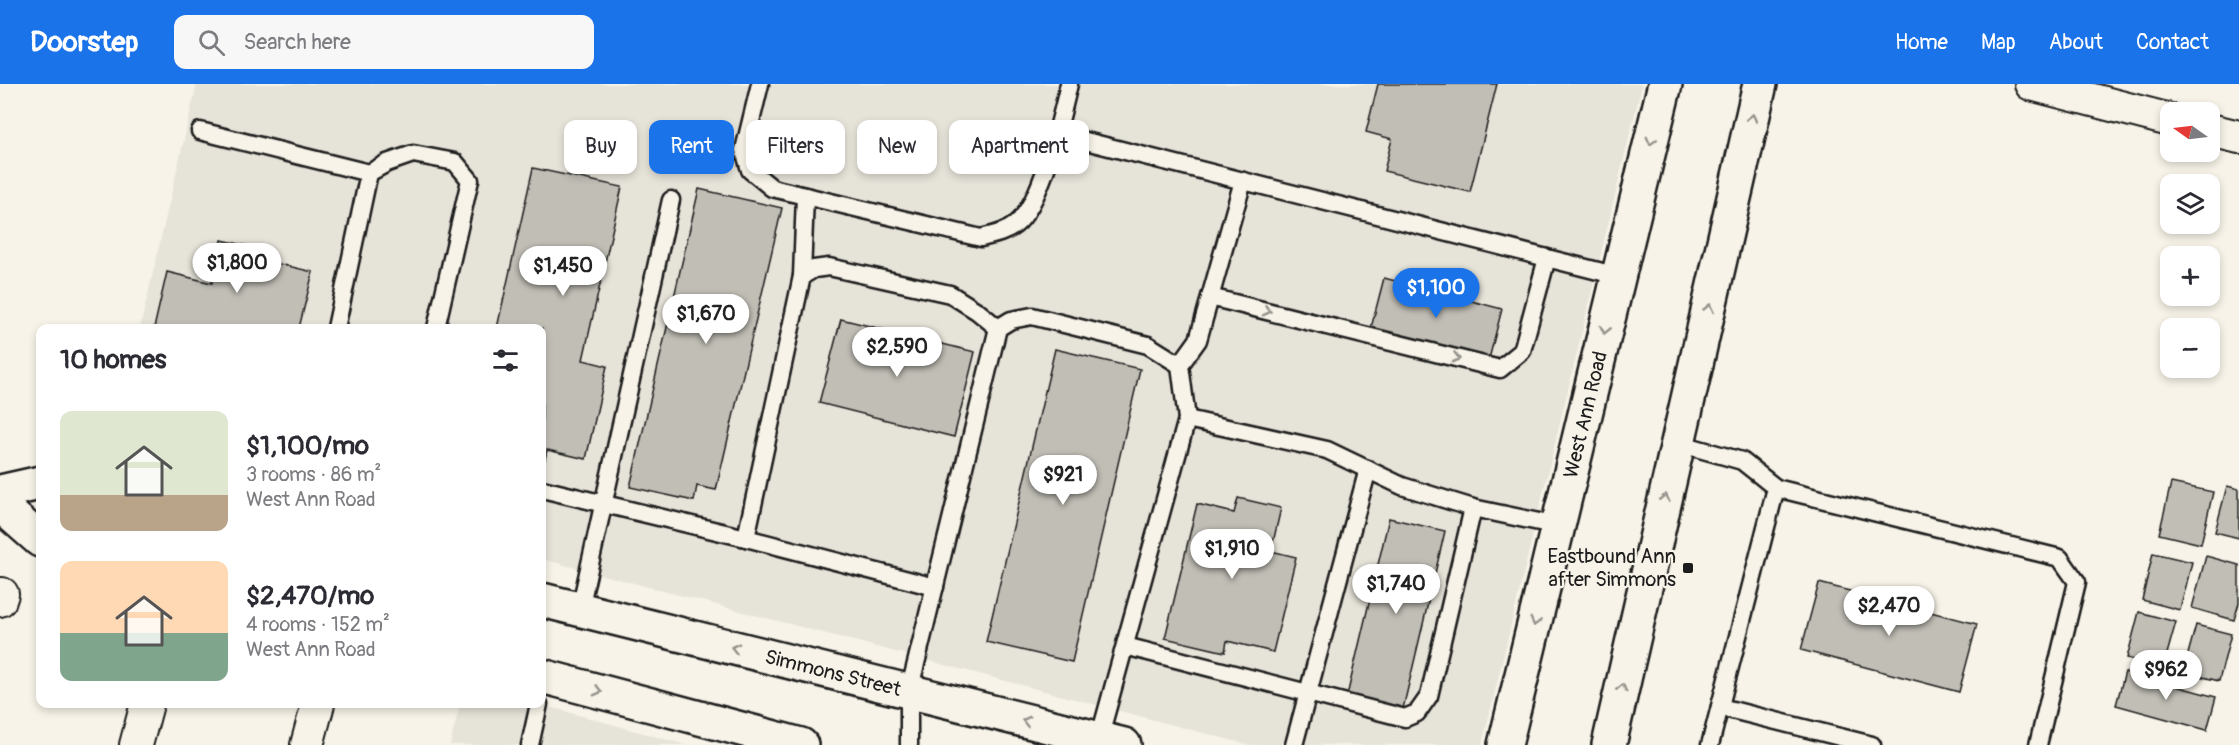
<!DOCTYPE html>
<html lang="en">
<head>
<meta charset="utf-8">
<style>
  body { margin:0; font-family:Pangolin,sans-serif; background:#f7f7f7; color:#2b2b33; height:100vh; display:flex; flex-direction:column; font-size:22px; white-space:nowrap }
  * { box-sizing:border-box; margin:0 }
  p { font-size:20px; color:#7c7c81 }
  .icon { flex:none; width:33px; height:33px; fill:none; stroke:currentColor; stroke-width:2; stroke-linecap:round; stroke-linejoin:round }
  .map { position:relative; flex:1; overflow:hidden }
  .sheet { position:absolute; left:36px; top:240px; width:510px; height:384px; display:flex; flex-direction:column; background:#fff; border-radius:12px; box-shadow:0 3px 9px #0003 }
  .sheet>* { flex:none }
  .hud { position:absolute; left:564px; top:36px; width:570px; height:54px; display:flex; gap:12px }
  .needle { width:39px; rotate:284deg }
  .controls { position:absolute; left:2160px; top:18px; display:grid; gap:12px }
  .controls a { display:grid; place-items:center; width:60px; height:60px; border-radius:12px; background:#fff; box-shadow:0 3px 9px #0003; font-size:30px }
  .price { position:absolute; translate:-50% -51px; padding:0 14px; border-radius:21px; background:#fff; color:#222; font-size:20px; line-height:39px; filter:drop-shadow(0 2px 3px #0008) }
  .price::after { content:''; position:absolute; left:50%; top:36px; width:18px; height:14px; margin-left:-9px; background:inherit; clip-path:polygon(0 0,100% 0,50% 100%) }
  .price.on { background:#1a73e8; color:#fff }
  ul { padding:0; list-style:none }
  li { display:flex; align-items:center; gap:18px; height:150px; padding:0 24px }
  li span { display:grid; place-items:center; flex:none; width:168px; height:120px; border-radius:12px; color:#555 }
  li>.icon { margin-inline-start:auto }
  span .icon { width:72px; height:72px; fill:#fffc; stroke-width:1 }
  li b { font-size:26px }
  h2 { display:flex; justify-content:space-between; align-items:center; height:72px; padding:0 24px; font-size:26px }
  .pill { padding:0 21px; border-radius:12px; background:#fff; box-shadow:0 3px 9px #0003; font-size:21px; line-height:54px }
  .pill.on { background:#1a73e8; color:#fff }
  header { display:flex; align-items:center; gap:36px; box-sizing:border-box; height:84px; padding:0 30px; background:#1a73e8; color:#fff }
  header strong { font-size:28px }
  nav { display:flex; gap:33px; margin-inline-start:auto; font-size:21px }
  .search { width:420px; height:54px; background:#f7f7f7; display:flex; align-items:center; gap:15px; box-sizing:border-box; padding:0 21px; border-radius:12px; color:#7c7c81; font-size:22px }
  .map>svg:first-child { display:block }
</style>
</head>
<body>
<header>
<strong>Doorstep</strong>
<div class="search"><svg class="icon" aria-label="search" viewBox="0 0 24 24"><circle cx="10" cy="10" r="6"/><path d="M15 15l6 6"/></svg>Search here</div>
<nav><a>Home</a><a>Map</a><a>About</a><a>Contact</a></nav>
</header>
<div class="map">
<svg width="2239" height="661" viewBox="0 0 2239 661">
  <rect width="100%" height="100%" fill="#f7f3e8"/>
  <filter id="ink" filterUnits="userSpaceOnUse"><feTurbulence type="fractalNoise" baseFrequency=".0167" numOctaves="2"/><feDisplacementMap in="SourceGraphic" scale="12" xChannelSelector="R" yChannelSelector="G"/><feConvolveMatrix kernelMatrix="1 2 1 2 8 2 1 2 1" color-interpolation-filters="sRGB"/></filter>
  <g filter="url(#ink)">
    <!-- built -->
    <g fill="#e6e3d9">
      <path d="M197,0H1642L1482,661H1249L542,475V244H140Z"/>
      <path d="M460,620H539L686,661H450Z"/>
    </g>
    <!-- building -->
    <g fill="#c0beb5" stroke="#1c1c1c" stroke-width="1.5">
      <path d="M1378,0H1497L1470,108L1384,87L1392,55L1366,48Z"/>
      <path d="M533,84L622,103L583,276L607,282L586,375L547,366L544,380H542V244H497Z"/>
      <path d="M699,105L782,124L716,406L697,402L694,417L630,403Z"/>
      <path d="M222,156L269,167L267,177L313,188L299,244H154L167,188L212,199Z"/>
      <path d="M1384,194L1502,225L1489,275L1371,244Z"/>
      <path d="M841,235L975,268L954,353L819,319Z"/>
      <path d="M1055,265L1140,285L1072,578L986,558Z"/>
      <path d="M2171,399L2213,408L2201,460L2159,450Z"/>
      <path d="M2227,402L2239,405V454L2215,448Z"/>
      <path d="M1238,414L1281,424L1271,467L1296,473L1273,568L1227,557L1225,568L1165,554L1197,420L1234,429Z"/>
      <path d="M1389,434L1445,447L1402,629L1346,616Z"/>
      <path d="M2153,469L2192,478L2180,526L2142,516Z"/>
      <path d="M2206,472L2239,481V519L2234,536L2192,524Z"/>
      <path d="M1819,499L1977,540L1959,608L1801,566Z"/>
      <path d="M2139,528L2176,538L2163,584L2127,574Z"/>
      <path d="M2196,541L2231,550L2219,597L2183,588Z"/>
      <path d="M2125,588L2216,613L2207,646L2116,621Z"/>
    </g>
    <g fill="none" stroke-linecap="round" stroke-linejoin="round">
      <!-- lane casing -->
      <g stroke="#1c1c1c" stroke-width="21">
        <g id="lane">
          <path d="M760,0L744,66L750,86L772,104L981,154C993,151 1005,149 1015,141C1042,120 1061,34 1069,0"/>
          <path d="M200,47L369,89"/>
          <path d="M1058,50L1618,192"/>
          <path d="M802,192L805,112"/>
          <path d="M1210,213L1500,285L1522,267L1547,174"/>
          <path d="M336,244L369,89L387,79L413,70L455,78L470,96L436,244"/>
          <path d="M1187,335L1327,366L1402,402L1473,424L1558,442"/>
          <path d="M1678,359L1742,377L1776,404L2060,474L2077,498L2038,661"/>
          <path d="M542,405L746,454L935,503"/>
          <path d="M746,454L802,192L814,185L829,183L950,210L977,227L998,244"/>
          <path d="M580,525L671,116"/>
          <path d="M1125,562L1405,634L1417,629L1429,612L1473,424"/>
          <path d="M1720,623L1872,661"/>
          <path d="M1099,655L1187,335L1180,281"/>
          <path d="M530,661L539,620"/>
          <path d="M909,661V608L998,244L1011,236L1032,232L1148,261L1180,281L1198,256L1243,97"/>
          <path d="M1294,661L1368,385"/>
          <path d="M1710,661L1776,404"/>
        </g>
      </g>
      <!-- street casing -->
      <g stroke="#1c1c1c" stroke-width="36">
        <g id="street">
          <path d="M2031,0L2170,36"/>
          <path d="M2210,46L2239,53"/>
          <path d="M0,516L2,510"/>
          <path d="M136,661L147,620"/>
          <path d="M307,661L318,620"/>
        </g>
      </g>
      <!-- primary casing -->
      <g stroke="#1c1c1c" stroke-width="38">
        <g id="primary">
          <path d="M0,408L40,399"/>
          <path d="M0,421L40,456"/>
          <path id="s1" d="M542,516L1124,661"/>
          <path d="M542,592L801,661"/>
          <path id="s2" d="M1505,661L1665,0"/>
          <path d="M1609,661L1760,0"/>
        </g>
      </g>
      <!-- lane -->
      <use href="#lane" stroke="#f7f3e8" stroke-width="16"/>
      <!-- street -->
      <use href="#street" stroke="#f7f3e8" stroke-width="32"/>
      <!-- primary -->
      <use href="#primary" stroke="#f7f3e8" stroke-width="33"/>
    </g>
    <!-- one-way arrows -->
    <defs><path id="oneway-chevron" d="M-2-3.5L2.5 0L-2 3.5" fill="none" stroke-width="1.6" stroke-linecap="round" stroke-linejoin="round" transform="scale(1.5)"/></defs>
    <g stroke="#94928c">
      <use href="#oneway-chevron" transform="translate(1752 34) rotate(-77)"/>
      <use href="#oneway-chevron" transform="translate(1651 57) rotate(104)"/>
      <use href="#oneway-chevron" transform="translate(1709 224) rotate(-77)"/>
      <use href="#oneway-chevron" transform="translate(1267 227) rotate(14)"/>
      <use href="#oneway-chevron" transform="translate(1605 246) rotate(103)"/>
      <use href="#oneway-chevron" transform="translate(1456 274) rotate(14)"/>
      <use href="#oneway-chevron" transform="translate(1665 414) rotate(-77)"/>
      <use href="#oneway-chevron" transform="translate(1535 538) rotate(104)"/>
      <use href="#oneway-chevron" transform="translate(735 564) rotate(-166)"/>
      <use href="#oneway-chevron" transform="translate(1622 604) rotate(-77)"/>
      <use href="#oneway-chevron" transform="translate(598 607) rotate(15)"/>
      <use href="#oneway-chevron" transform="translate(1026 637) rotate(-166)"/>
    </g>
  </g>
  <!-- markers -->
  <rect fill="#1c1c1c" stroke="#f7f3e8" stroke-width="2" x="1682" y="478" width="12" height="12" rx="3"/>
  <g text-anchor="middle" stroke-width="4.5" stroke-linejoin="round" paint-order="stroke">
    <!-- street labels -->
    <g font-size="20" fill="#1c1c1c" stroke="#f7f3e8">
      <text dy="7" stroke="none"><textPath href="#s2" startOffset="340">West Ann Road</textPath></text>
      <text dy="7" stroke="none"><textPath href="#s1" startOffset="300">Simmons Street</textPath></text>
    </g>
    <!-- poi labels -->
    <g font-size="20" fill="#1c1c1c" stroke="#f7f3e8" text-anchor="end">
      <text x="1676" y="479">Eastbound Ann<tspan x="1676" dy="23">after Simmons</tspan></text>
    </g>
  </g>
</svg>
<div class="controls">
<a><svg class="needle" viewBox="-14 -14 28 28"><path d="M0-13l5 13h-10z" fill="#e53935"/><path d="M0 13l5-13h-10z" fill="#7c7c81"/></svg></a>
<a><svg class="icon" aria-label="layers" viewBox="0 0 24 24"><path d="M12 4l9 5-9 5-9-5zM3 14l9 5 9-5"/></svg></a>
<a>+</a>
<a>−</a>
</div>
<b class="price" style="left:237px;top:210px">$1,800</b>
<b class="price" style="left:563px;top:213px">$1,450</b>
<b class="price on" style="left:1436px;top:235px">$1,100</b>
<b class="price" style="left:706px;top:261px">$1,670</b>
<b class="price" style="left:897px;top:294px">$2,590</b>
<b class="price" style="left:1063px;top:422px">$921</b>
<b class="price" style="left:1232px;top:496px">$1,910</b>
<b class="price" style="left:1396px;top:531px">$1,740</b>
<b class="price" style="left:1889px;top:553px">$2,470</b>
<b class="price" style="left:2166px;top:617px">$962</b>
<div class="hud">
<a class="pill">Buy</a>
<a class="pill on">Rent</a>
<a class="pill">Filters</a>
<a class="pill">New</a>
<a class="pill">Apartment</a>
</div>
<section class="sheet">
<h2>10 homes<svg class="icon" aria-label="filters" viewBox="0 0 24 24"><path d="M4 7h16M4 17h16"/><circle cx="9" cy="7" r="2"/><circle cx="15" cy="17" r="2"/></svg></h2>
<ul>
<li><span style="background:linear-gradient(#dfe7d0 70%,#b9a48a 0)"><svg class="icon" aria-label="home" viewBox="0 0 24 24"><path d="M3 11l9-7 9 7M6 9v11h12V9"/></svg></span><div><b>$1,100/mo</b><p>3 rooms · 86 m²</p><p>West Ann Road</p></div></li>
<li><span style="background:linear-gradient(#ffd9b3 60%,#7fa58c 0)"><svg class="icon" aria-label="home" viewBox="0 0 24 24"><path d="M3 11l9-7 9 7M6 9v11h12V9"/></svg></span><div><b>$2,470/mo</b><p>4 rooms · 152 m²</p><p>West Ann Road</p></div></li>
</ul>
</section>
</div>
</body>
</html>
